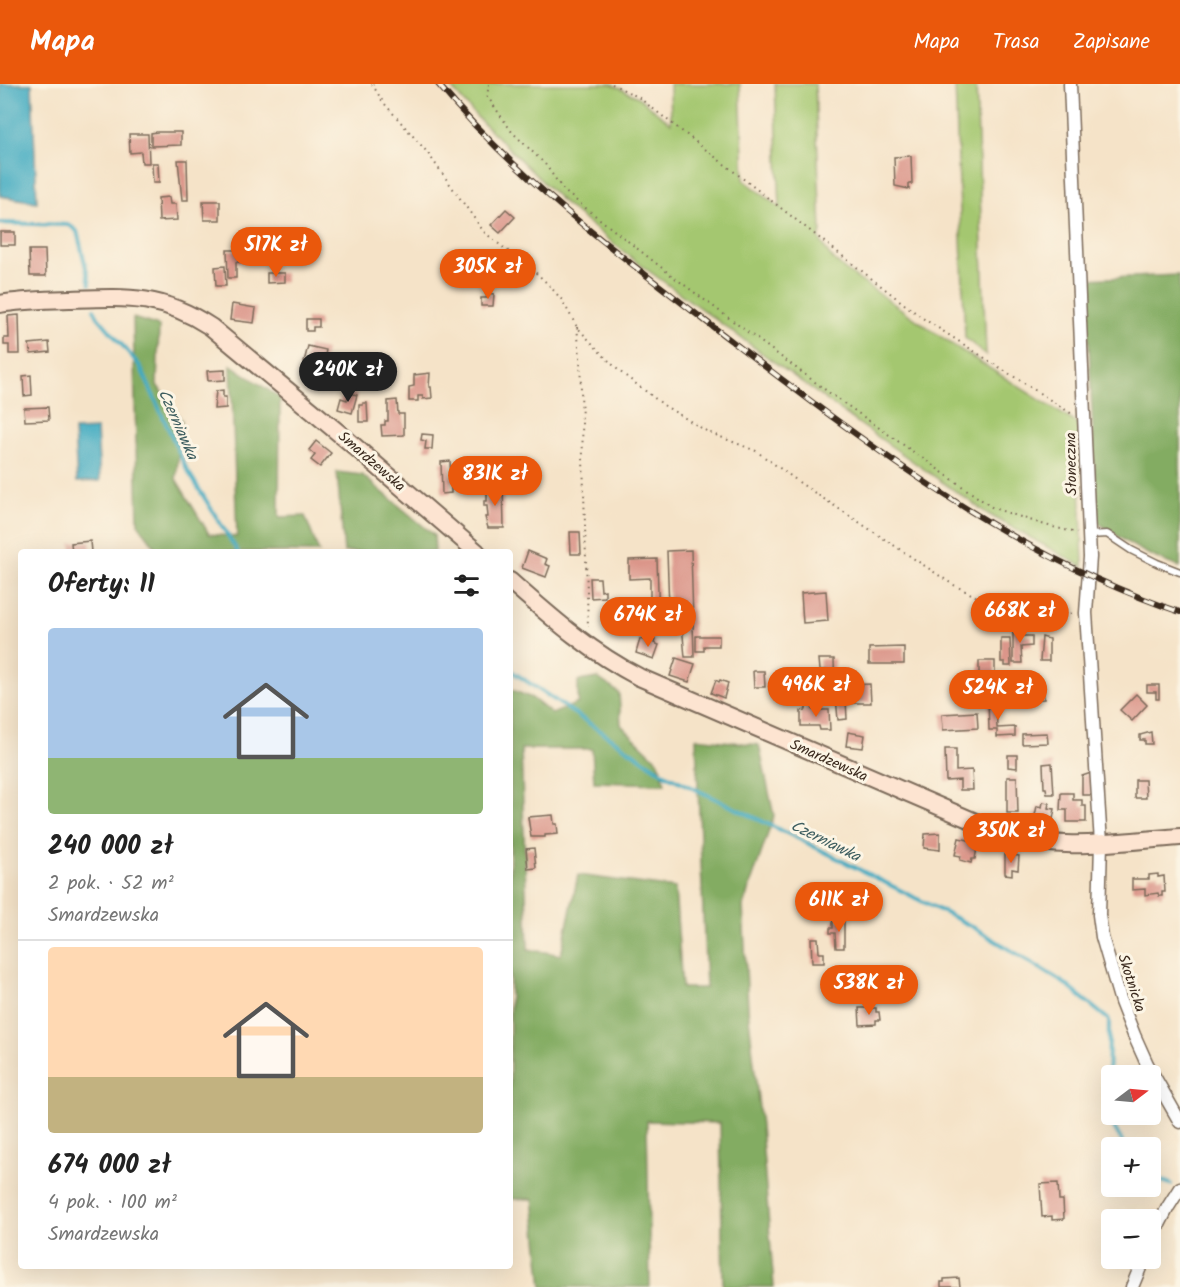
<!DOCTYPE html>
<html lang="pl">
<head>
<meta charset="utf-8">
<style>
  body { margin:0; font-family:Kalam,sans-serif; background:#f6f6f6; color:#222; height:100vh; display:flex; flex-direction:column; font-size:22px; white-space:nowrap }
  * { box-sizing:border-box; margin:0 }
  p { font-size:20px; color:#767676 }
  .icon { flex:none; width:33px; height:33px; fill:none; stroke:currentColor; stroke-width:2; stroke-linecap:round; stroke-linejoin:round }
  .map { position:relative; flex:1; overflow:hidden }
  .panel { position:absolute; left:18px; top:465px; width:495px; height:720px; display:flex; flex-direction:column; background:#fff; border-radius:6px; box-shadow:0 6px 24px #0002 }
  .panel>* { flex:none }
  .needle { width:39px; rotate:74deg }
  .fabs { position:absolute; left:1101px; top:981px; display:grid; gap:12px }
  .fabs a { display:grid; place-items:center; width:60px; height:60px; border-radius:6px; background:#fff; box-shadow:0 6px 24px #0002; font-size:30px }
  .price { position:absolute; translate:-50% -51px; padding:0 14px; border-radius:21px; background:#ea580c; color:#fff; font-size:20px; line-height:39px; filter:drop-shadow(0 2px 3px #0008) }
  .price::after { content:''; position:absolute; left:50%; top:36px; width:18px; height:14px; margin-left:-9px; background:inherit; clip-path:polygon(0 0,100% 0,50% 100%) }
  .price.on { background:#222; color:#fff }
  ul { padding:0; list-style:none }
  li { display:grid; align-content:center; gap:12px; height:318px; padding:0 30px }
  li+li { border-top:2px solid #e0e0e0 }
  li span { display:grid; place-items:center; height:186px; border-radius:6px; color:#555 }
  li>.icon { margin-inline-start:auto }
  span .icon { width:108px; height:108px; fill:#fffc; stroke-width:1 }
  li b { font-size:26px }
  h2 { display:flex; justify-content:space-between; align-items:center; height:72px; padding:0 30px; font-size:26px }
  header { display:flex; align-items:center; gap:36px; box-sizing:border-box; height:84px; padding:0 30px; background:#ea580c; color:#fff }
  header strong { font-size:28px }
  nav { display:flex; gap:33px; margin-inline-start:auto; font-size:21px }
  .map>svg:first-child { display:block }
</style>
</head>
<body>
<header>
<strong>Mapa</strong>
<nav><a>Mapa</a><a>Trasa</a><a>Zapisane</a></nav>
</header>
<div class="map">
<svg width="1180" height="1203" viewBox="0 0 1180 1203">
  <rect width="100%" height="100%" fill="#fcf5e5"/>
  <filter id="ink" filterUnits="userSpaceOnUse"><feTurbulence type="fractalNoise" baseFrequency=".0167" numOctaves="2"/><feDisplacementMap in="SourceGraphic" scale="12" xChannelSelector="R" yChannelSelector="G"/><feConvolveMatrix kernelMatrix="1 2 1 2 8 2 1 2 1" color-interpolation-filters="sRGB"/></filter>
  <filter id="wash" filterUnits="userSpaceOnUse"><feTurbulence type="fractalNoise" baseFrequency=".008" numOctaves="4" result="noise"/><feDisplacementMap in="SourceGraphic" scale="24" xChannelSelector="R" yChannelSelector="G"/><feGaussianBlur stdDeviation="1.35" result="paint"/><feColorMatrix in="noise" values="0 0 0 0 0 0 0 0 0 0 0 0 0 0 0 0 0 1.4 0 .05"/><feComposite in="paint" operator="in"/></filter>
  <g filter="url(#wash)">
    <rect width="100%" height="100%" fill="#f5e3c8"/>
    <!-- green -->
    <g fill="#a4c770" stroke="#707847" stroke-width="1.5">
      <path d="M448,0H612L638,13L671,39L670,0H740L744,96L780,124L775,0H815L821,148L819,154L829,171L845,186L956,263L1078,340L1083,483L988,430L858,339L638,179L567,122L476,32Z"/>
      <path d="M955,0H976L986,271L965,254Z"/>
    </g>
    <!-- forest -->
    <g fill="#83ac62" stroke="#5f6b40" stroke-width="1.5">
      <path d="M1179,191L1180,213V483C1148,473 1124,457 1097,438L1086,195Z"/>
      <path d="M133,234L159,242L157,301L182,337L176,395L209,450L237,453L231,281L280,314L279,433L305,432L319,468H159L138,440Z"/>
      <path d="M337,388L362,391L434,451L435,468H344Z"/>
      <path d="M598,594L619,609L621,641L659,678L665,700L594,698L592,665H521L528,865L561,871L578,791L675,804L682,904H706L696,654L759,661L774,732L743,822L748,925L761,1042L774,1203H723L720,1039L647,1037L650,1203H542L533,1115H510V605L532,614L552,630L578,619V597Z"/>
    </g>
    <!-- water -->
    <g fill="#41aac1" stroke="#3e6a70" stroke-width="1.5">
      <path d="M0,0H32L37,118L0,112Z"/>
      <path d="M97,345L100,397L77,398L74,346Z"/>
    </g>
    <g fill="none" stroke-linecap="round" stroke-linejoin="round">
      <!-- stream -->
      <g stroke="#41aac1" stroke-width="4">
        <path d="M0,139L69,141L77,147L90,200"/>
        <path d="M94,225L98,233L140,282L186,384L238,468"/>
        <path d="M510,586L666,691L799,755L973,843L1064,899L1109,936L1108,1033L1126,1064"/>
        <path d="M1150,1093L1171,1100"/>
      </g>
    </g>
    <g id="blocks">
      <!-- building -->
      <g fill="#db968a">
        <path d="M157,48H181V61L151,62V49Z"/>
        <path d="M129,50H148L149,79H142L141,68L130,69Z"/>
        <path d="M911,72L912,100H909V105L895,102L894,73Z"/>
        <path d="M178,76H187L188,116H182Z"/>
        <path d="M152,79H158L159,99H153Z"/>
        <path d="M169,113L170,120H176L177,136L159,137L158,114Z"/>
        <path d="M203,117H220V136H204Z"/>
        <path d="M506,125L515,133L500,149L491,141Z"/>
        <rect x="0" y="148" width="15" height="13"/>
        <path d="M29,166H45L46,192H30Z"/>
        <path d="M227,166H251L252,178H236V194H228Z"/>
        <path d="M225,182L226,202H216L215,183Z"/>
        <path d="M267,189H285V198L267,199Z"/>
        <path d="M486,209L494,210L493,222H481V214H487Z"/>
        <path d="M232,220L256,224L254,239L230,236Z"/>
        <path d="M19,231L20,270H9V261H4V254H9L8,232Z"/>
        <path d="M306,235H319V243H313V247H306Z"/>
        <path d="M49,258L50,268L31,270L29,260Z"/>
        <path d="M308,262L326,266L323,282L304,278Z"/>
        <path d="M225,286V296L208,297L207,287Z"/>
        <path d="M430,289L429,303H431L432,314L423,315V312H418V317H409V303L414,302V291Z"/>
        <path d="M31,291L32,311L24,312L23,292Z"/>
        <path d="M223,306V313H226V324L214,325L216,307Z"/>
        <path d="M349,309L357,311L352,329L338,325L341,314L347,316Z"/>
        <path d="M397,316L398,330H404V351L382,352L381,341H385V337H388V317Z"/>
        <path d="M363,319H367L368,338H359V321H363Z"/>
        <path d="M48,323L49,336L25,337L24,324Z"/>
        <path d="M422,350L433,351L432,365H425L426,357L421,356Z"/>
        <path d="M316,357L331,369L320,383L311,376L315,371L309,366Z"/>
        <path d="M450,377L451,393H454L455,397H451V409L442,410L441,378Z"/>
        <path d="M503,401L504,444H488L485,433H488L487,422H484V417H487V408H484V403Z"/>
        <path d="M570,448H580L581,470H571Z"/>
        <path d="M90,457L91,468H72L71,459Z"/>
        <path d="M691,466L694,573H685L682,541L672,542L671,523L669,524L667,467Z"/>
        <path d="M528,467L547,475L545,480L550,482L546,493L522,484Z"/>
        <path d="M657,475L659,538H650V494L629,495V476Z"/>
        <path d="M590,494H600L601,507L605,506V513L591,514Z"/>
        <path d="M826,507L828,537L803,539L801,509Z"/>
        <path d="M1013,542L1020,543V552H1032V562L1021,563L1022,579H1013Z"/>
        <path d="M696,552H719V562H704V567H696Z"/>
        <path d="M1042,553L1049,555V577H1040Z"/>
        <path d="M648,554L655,556L654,559L659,561L654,575L636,569L640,555L647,557Z"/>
        <path d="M1001,554H1010L1011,582H1005V578H1001Z"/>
        <path d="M904,563V580H869V564Z"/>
        <path d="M676,574L695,580L689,598L670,592Z"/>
        <path d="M819,575H834L835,613L827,614L826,586H820Z"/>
        <path d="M979,577H995V602H988V595H984V592H979Z"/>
        <path d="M753,587H764L765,603H754Z"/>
        <path d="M1021,593H1028V601L1043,600L1044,615L1017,616V596H1021Z"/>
        <path d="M716,596L719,598L720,596L728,599L724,614L711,609Z"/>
        <path d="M870,600L871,619H851V601Z"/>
        <path d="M1147,601H1159V615H1156V608H1147Z"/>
        <path d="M1136,610L1147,621L1132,637L1120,626Z"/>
        <path d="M836,613H844V617L846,616L847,635L838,636Z"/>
        <path d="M988,615H996L997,644L1015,643V652L997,653V646H989Z"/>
        <path d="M806,621H813V626H829L830,646H820L819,642H801V627L806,626Z"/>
        <path d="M977,628L978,644L943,646L942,630Z"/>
        <path d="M848,648L865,651L863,664L846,662Z"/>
        <path d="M1151,648L1152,660H1145V656H1140V651Z"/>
        <path d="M1047,649L1048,659L1022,660V650Z"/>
        <path d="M945,665H956V687L972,686L973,706H960V696L946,697Z"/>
        <path d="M1008,671H1017V684L1008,683Z"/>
        <path d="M1052,679L1054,710H1047L1046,704H1044L1043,680Z"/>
        <path d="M1091,689L1092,711H1082V692Z"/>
        <path d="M1007,693H1017L1018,729H1007Z"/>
        <path d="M1135,696H1145L1146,714H1135Z"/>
        <path d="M1061,709H1073V716H1082V722H1086V738H1067V726H1060Z"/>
        <path d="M1043,718L1049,719L1048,724L1055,725L1052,740L1034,736L1037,722L1042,723Z"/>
        <path d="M553,731L554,740H557L558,750L545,751V753H531L528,733Z"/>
        <path d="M940,749V766L924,764L925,750Z"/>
        <path d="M959,754L978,758L975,775H972L971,779L960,776L961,772L955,771Z"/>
        <path d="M534,764L536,784L528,785L526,765Z"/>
        <path d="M1005,770L1019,772L1018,786L1012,785V791L1005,790Z"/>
        <path d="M1158,790V793L1164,792L1165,808H1162V812H1159L1158,809L1145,811V805L1132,806V795H1149V791Z"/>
        <path d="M833,836H844V864H836L835,849H830V844H833Z"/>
        <path d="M811,854H818L819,869H824V879H812Z"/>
        <path d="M859,924H876V928H879L880,936H876V940L860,941Z"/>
        <path d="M1058,1099L1059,1116H1063L1064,1135L1052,1136V1132L1042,1133L1040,1100Z"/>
        <path d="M959,1194L960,1203H941V1198H944V1195Z"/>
      </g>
    </g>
  </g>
  <g filter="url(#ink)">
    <use href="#blocks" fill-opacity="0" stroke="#7c6b5a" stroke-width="1.5"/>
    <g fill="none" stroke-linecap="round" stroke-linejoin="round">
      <!-- lane casing -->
      <g stroke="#7c6b5a" stroke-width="9">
        <path id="lane" d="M1089,451L1107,450L1131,466L1157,479L1180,488"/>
      </g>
      <!-- street casing -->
      <g stroke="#7c6b5a" stroke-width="15">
        <g id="street">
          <path d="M1070,0L1090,473L1086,529L1101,759L1099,831L1102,853L1121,918L1134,951L1147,980L1180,1038"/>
          <path d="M1150,1158L1168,1123L1180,1104"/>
          <path d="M1132,1203L1144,1174"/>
        </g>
      </g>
      <!-- secondary casing -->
      <g stroke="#7c6b5a" stroke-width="20">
        <g id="secondary">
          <path d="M0,220C23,216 46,216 69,215C126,213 161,210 211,243L346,355L477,468"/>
          <path d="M510,497C551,533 590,568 639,593L1001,749C1059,769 1120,757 1180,753"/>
        </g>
      </g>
      <!-- path -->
      <g stroke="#7c6b5a" stroke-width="2" stroke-dasharray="1.5 4.5" stroke-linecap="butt">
        <path d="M372,0L383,18L427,68L484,148L505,165L523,177L548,200L562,216L577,243L600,268L619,287L665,322L708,348L756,367L803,401L952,500L1019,535L1042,537L1064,529H1075"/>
        <path d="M489,0L487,12L512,48L545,80L564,107L671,191L831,310L993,424L1045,441L1077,449"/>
        <path d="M612,0L638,13L921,233L1072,330"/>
        <path d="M577,243L580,272L588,543"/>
      </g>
      <!-- lane -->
      <use href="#lane" stroke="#fff" stroke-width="6"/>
      <!-- street -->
      <use href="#street" stroke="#fff" stroke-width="12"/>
      <!-- secondary -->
      <use href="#secondary" stroke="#fde4d1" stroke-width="16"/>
      <!-- rail casing -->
      <g stroke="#3b2a1e" stroke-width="6">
        <path id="rail" d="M438,0C520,98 621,172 721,249C864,358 1008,470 1180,528"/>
      </g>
      <!-- rail -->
      <use href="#rail" stroke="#fcf5e5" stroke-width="4" stroke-dasharray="11" stroke-linecap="butt"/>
    </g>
  </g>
  <g text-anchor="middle" stroke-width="6" stroke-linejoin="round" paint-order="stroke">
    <!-- street labels -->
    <g font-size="15" fill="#3b2a1e" stroke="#fcf5e5">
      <text transform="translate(372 377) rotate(41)" y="5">Smardzewska</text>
      <text transform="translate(1071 380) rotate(-91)" y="5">Słoneczna</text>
      <text transform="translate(829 676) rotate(24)" y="5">Smardzewska</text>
      <text transform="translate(1132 899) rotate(72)" y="5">Skotnicka</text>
    </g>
    <!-- water labels -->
    <g font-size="16" font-style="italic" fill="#3d5d5f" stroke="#fcf5e5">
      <text transform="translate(179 340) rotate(66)" y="6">Czerniawka</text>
      <text transform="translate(826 756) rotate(26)" y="6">Czerniawka</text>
    </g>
  </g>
</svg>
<div class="fabs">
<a><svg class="needle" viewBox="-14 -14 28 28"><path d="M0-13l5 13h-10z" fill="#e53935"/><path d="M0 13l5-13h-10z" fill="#767676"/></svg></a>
<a>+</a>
<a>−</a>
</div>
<b class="price" style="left:276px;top:194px">517K zł</b>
<b class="price" style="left:488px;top:216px">305K zł</b>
<b class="price on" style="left:348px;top:319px">240K zł</b>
<b class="price" style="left:495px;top:423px">831K zł</b>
<b class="price" style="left:1020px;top:560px">668K zł</b>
<b class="price" style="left:648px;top:564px">674K zł</b>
<b class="price" style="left:816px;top:634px">496K zł</b>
<b class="price" style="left:998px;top:637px">524K zł</b>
<b class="price" style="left:1011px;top:780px">350K zł</b>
<b class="price" style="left:839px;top:849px">611K zł</b>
<b class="price" style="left:869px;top:932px">538K zł</b>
<section class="panel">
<h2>Oferty: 11<svg class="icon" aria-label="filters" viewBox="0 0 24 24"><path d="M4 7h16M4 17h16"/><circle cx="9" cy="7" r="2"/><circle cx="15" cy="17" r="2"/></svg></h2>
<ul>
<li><span style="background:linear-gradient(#a9c7e8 70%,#8fb573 0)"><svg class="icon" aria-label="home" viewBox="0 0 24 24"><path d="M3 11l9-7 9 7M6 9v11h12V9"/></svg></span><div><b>240 000 zł</b><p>2 pok. · 52 m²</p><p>Smardzewska</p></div></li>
<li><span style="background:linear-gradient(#ffd9b3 70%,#c2b280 0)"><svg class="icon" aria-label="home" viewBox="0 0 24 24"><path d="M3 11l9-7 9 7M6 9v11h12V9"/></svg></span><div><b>674 000 zł</b><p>4 pok. · 100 m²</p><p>Smardzewska</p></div></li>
</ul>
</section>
</div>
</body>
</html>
